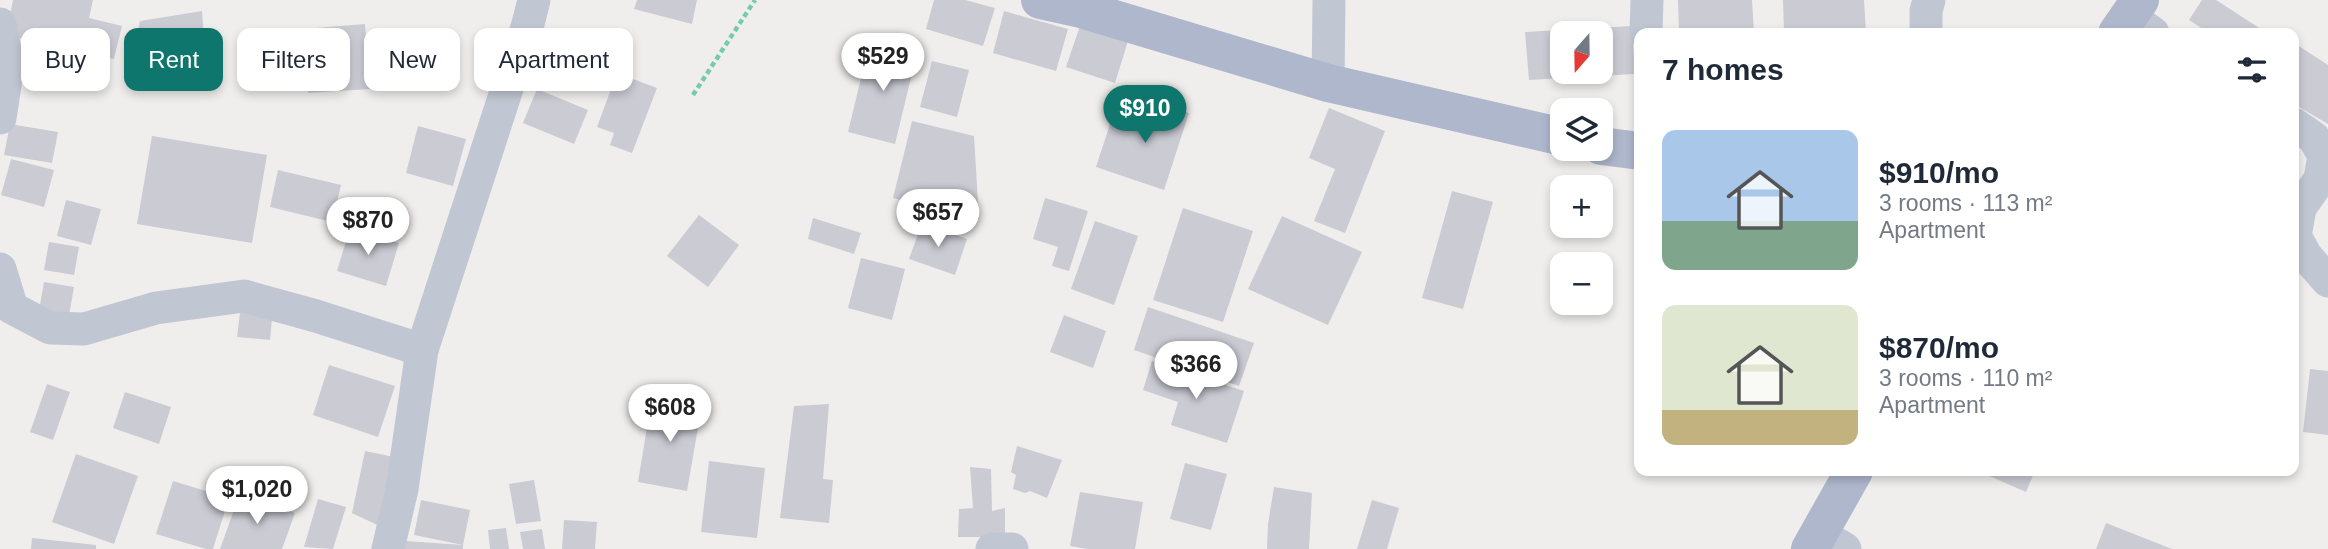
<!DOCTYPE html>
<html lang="en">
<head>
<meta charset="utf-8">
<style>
  body { margin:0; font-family:Helvetica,sans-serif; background:#f6f6f7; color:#1f2937; height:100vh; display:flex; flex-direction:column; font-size:26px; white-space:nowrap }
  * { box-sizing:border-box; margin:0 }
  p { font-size:23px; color:#747a83 }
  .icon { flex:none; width:38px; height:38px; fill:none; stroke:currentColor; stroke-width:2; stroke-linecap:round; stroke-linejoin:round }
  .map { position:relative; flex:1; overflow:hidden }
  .panel { position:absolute; left:1634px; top:28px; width:665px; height:448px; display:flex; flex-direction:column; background:#fff; border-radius:14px; box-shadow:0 4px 10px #0003 }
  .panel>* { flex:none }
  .hud { position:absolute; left:21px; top:28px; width:665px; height:63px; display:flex; gap:14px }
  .needle { width:46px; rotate:200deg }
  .controls { position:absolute; left:1550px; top:21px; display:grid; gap:14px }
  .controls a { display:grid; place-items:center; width:63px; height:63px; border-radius:14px; background:#fff; box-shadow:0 4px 10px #0003; font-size:35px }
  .price { position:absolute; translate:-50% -60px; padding:0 16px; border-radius:24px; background:#fff; color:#222; font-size:23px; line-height:46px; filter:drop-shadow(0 2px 4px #0008) }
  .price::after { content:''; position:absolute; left:50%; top:42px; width:21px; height:16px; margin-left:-10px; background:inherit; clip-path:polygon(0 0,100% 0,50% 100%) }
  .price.on { background:#0f766e; color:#fff }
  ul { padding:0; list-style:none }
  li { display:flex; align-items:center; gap:21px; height:175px; padding:0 28px }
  li span { display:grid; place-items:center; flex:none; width:196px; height:140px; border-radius:14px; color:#555 }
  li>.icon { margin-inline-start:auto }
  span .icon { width:84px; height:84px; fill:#fffc; stroke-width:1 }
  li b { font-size:30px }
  h2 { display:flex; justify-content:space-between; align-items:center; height:84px; padding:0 28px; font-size:30px }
  .pill { padding:0 24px; border-radius:14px; background:#fff; box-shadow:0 4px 10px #0003; font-size:24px; line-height:63px }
  .pill.on { background:#0f766e; color:#fff }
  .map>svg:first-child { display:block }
</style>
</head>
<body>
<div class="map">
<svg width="2328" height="549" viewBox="0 0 2328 549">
  <rect width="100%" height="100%" fill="#f0eeed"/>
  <!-- building -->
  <g fill="#cacbd3" fill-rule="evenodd">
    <path d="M13,0H93L89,18L122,26L114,59L6,35Z"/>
    <path d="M637,0H697L692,24L634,9Z"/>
    <path d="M934,0H965L995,8L983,46L926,29Z"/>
    <path d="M1678,0H1752L1754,33H1679Z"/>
    <path d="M1783,0H1864L1866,33H1784Z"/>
    <path d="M2202,0H2216L2267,33H2209L2189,20Z"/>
    <path d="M202,11L207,78L190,80L189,90L174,89V79L128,78L140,21Z"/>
    <path d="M1004,11L1068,29L1056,71L993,53Z"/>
    <path d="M365,24L370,89L308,93L303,29Z"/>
    <path d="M1080,26L1128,41L1115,83L1066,67Z"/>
    <path d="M1632,26L1635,74L1529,80L1525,32ZM1563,33H1601V72H1563Z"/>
    <path d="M870,41L917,53L895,144L848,132Z"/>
    <path d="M2294,43L2328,65V124L2294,104Z"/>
    <path d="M932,61L969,70L957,117L920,107Z"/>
    <path d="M617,73L657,88L632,153L610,145L614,133L597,127Z"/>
    <path d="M537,89L588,110L574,144L523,123Z"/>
    <path d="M1147,99L1189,113L1164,190L1096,167L1112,118L1138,126Z"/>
    <path d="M1329,108L1385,131L1345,233L1314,221L1335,169L1309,158Z"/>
    <path d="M912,121L974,136L979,219L893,198Z"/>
    <path d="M10,124L58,132L52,163L4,155Z"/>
    <path d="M418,126L466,139L453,186L406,173Z"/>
    <path d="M152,136L267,155L252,243L137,224Z"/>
    <path d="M11,159L54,170L44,207L1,195Z"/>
    <path d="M278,170L341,185L332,222L270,207Z"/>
    <path d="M1452,191L1493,202L1463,309L1422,298Z"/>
    <path d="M1045,198L1088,211L1069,271L1052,266L1058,247L1033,239Z"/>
    <path d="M66,200L101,209L91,245L57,236Z"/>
    <path d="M1183,208L1253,231L1223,322L1153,300Z"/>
    <path d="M699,215L739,245L708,287L667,256Z"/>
    <path d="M1282,216L1362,252L1328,325L1248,289Z"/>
    <path d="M813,218L861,233L854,254L808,239Z"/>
    <path d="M1095,221L1138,236L1114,305L1071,289Z"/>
    <path d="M922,223L967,239L955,275L909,259Z"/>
    <path d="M350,228L399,243L386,286L337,271Z"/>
    <path d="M49,242L79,247L74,275L44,270Z"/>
    <path d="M861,258L905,269L892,320L848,308Z"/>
    <path d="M44,282L74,287L68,321L38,316Z"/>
    <path d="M241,305L273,308L270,340L237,337Z"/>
    <path d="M1148,307L1254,343L1239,386L1134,350Z"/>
    <path d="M1064,315L1106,331L1093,368L1050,352Z"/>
    <path d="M1152,361L1244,391L1227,443L1171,425L1178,402L1143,390Z"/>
    <path d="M329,365L395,386L378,437L313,415Z"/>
    <path d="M2310,369L2328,371V435L2303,432Z"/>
    <path d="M47,384L70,392L53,440L30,432Z"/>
    <path d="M125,392L171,407L159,444L113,428Z"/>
    <path d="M652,397L702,405L687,491L638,482Z"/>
    <path d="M829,404L823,479L833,480L829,523L780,518L794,406Z"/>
    <path d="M1017,446L1062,460L1047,498L1030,491L1025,493L1013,489L1016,475L1011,472Z"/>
    <path d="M365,451L404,459L390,531L352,513Z"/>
    <path d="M76,454L138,476L114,544L52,522Z"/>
    <path d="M709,461L765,468L757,538L701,532Z"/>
    <path d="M1185,463L1227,474L1211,530L1170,519Z"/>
    <path d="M970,467L991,469L992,511L1005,508V537H958L959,509L973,508Z"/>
    <path d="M1978,471H2035L2026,492Z"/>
    <path d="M534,480L541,521L516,524L509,484Z"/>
    <path d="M173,481L229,498L213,549H206L156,534Z"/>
    <path d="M1274,487L1312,493L1309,549H1267L1268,524Z"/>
    <path d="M1080,492L1143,502L1135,549H1087L1070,546Z"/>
    <path d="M240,493L295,513L282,549H220Z"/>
    <path d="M318,499L346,507L333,549L304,547Z"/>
    <path d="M421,500L470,510L463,545L414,535Z"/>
    <path d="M1372,500L1399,508L1387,549H1357Z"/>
    <path d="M564,520L597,522L595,549H562Z"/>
    <path d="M2106,523L2172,549H2096Z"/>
    <path d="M506,528L509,549H490L488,530Z"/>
    <path d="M542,529L545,549H523L520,532Z"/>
    <path d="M32,538L96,545V549H31Z"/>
    <path d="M391,540L463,545V549H390Z"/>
  </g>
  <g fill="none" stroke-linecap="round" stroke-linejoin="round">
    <!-- path -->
    <path stroke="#75caaf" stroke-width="4.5" stroke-dasharray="5 3.5" stroke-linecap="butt" d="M693,95L755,0"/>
    <!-- minor -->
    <g stroke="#c1c7d2" stroke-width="33">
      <path d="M2129,16L2153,33"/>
      <path d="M0,24L8,66L0,118"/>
      <path d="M1646,33L1647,0"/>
      <path d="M1926,33V11L1929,0"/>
      <path d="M1328,83L1329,0"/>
      <path d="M2294,124L2314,138L2324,156L2320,179L2300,208L2295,236L2306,256L2328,281"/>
      <path d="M0,269L12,308L50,328L84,329L156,308L244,296L316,316L422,350"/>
      <path d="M1820,534L1845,549"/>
      <path d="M388,549L402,489L422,350L528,24L534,0"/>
      <path d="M992,549H1012"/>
    </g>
    <!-- primary -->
    <g stroke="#aeb7cc" stroke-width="38">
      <path d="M1040,0L1081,9L1328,83L1563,137"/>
      <path d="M2117,33L2140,0"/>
      <path d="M1601,146L1640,151"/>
      <path d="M1810,549L1854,471"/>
    </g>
  </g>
</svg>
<div class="controls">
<a><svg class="needle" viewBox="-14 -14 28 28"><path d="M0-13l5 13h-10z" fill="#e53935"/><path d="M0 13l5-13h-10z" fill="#747a83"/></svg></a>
<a><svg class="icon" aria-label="layers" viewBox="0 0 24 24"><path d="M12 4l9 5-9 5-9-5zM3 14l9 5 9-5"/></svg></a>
<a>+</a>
<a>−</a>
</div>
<b class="price" style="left:883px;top:93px">$529</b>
<b class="price on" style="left:1145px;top:145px">$910</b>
<b class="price" style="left:938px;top:249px">$657</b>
<b class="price" style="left:368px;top:257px">$870</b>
<b class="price" style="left:1196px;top:401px">$366</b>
<b class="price" style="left:670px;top:444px">$608</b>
<b class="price" style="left:257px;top:526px">$1,020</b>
<div class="hud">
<a class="pill">Buy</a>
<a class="pill on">Rent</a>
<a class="pill">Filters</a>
<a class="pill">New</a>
<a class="pill">Apartment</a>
</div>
<section class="panel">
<h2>7 homes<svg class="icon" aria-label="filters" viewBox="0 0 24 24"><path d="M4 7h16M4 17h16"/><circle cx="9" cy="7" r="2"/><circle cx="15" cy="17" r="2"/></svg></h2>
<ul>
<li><span style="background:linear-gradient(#a9c7e8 65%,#7fa58c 0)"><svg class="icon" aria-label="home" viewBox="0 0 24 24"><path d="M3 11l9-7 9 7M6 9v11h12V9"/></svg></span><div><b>$910/mo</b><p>3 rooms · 113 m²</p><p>Apartment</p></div></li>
<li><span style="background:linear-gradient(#dfe7d0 75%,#c2b280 0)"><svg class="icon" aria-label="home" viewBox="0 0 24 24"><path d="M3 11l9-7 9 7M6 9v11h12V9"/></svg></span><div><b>$870/mo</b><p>3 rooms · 110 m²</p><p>Apartment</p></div></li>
</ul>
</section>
</div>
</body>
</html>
